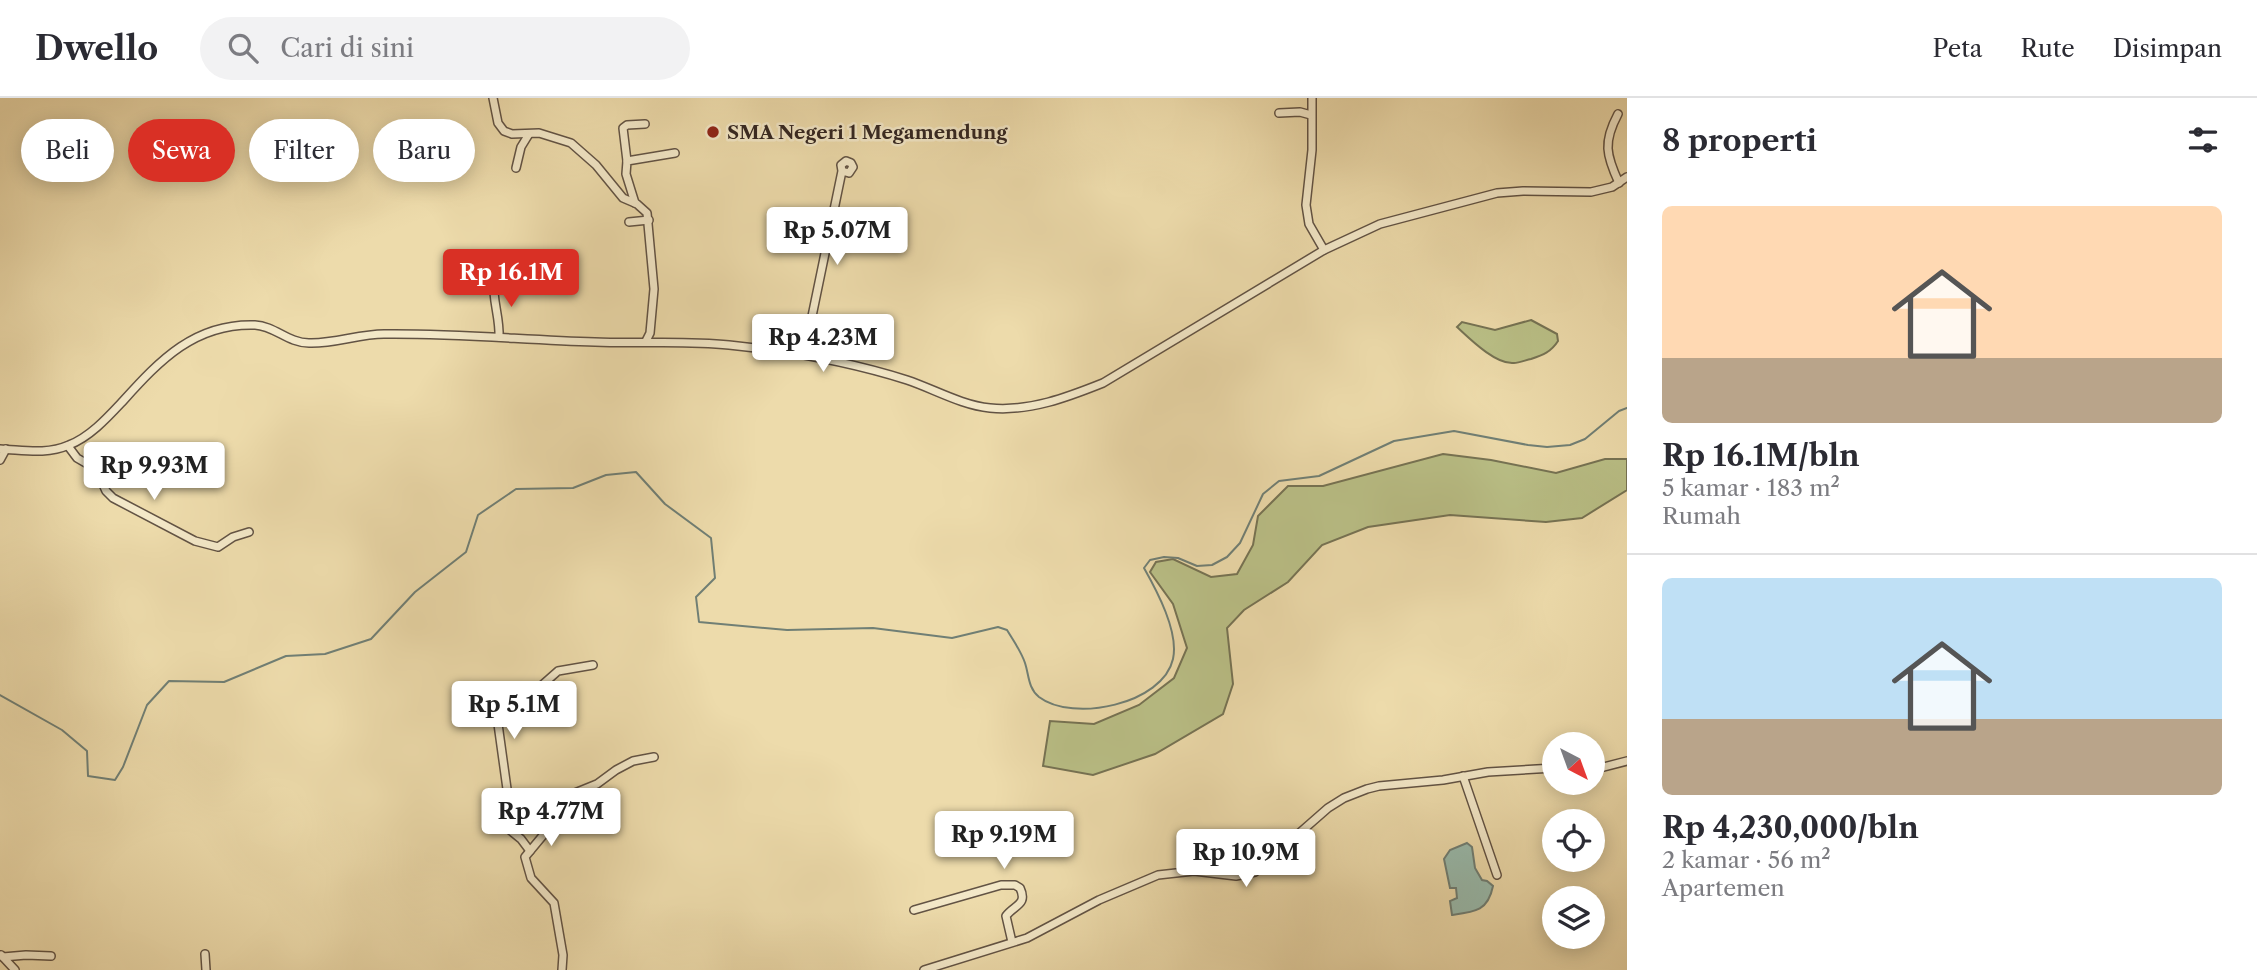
<!DOCTYPE html>
<html lang="id">
<head>
<meta charset="utf-8">
<style>
  body { margin:0; font-family:"Libre Caslon Text",serif; background:#f2f2f3; color:#2b2b33; height:100vh; display:flex; flex-direction:column; font-size:26px; white-space:nowrap }
  * { box-sizing:border-box; margin:0 }
  p { font-size:23px; color:#7c7c81 }
  .icon { flex:none; width:38px; height:38px; fill:none; stroke:currentColor; stroke-width:2; stroke-linecap:round; stroke-linejoin:round }
  .map { position:relative; flex:1; overflow:hidden }
  .drawer { display:flex; flex-direction:column; background:#fff; width:630px }
  .drawer>* { flex:none }
  .hud { position:absolute; left:21px; top:21px; width:665px; height:63px; display:flex; gap:14px }
  .needle { width:46px; rotate:139deg }
  .fabs { position:absolute; left:1542px; top:634px; display:grid; gap:14px }
  .fabs a { display:grid; place-items:center; width:63px; height:63px; border-radius:50%; background:#fff; box-shadow:0 4px 18px #0003; font-size:35px }
  .price { position:absolute; translate:-50% -60px; padding:0 16px; border-radius:7px; background:#fff; color:#222; font-size:23px; line-height:46px; filter:drop-shadow(0 2px 4px #0008) }
  .price::after { content:''; position:absolute; left:50%; top:42px; width:21px; height:16px; margin-left:-10px; background:inherit; clip-path:polygon(0 0,100% 0,50% 100%) }
  .price.on { background:#d93025; color:#fff }
  ul { padding:0; list-style:none }
  li { display:grid; align-content:center; gap:14px; height:371px; padding:0 35px }
  li+li { border-top:2px solid #e1e1e2 }
  li span { display:grid; place-items:center; height:217px; border-radius:10px; color:#555 }
  li>.icon { margin-inline-start:auto }
  span .icon { width:126px; height:126px; fill:#fffc; stroke-width:1 }
  li b { font-size:30px }
  h2 { display:flex; justify-content:space-between; align-items:center; height:84px; padding:0 35px; font-size:30px }
  .chip { padding:0 24px; border-radius:32px; background:#fff; box-shadow:0 4px 18px #0003; font-size:24px; line-height:63px }
  .chip.on { background:#d93025; color:#fff }
  header { display:flex; align-items:center; gap:42px; box-sizing:border-box; height:98px; padding:0 35px; background:#fff; border-bottom:2px solid #e1e1e2 }
  header strong { font-size:33px }
  nav { display:flex; gap:38px; margin-inline-start:auto; font-size:24px }
  .search { width:490px; height:63px; background:#f2f2f3; display:flex; align-items:center; gap:18px; box-sizing:border-box; padding:0 24px; border-radius:38px; color:#7c7c81; font-size:26px }
  main { display:flex; flex:1; min-height:0 }
  .map>svg:first-child { display:block }
</style>
</head>
<body>
<header>
<strong>Dwello</strong>
<div class="search"><svg class="icon" aria-label="search" viewBox="0 0 24 24"><circle cx="10" cy="10" r="6"/><path d="M15 15l6 6"/></svg>Cari di sini</div>
<nav><a>Peta</a><a>Rute</a><a>Disimpan</a></nav>
</header>
<main>
<div class="map">
<svg width="1627" height="872" viewBox="0 0 1627 872">
  <rect width="100%" height="100%" fill="#eddbab"/>
  <filter id="stains"><feTurbulence type="fractalNoise" baseFrequency=".00286" numOctaves="4"/><feColorMatrix values="0 0 0 0 .2 0 0 0 0 .09 0 0 0 0 .02 0 0 0 .5 -.17"/></filter>
  <radialGradient id="worn" r=".72"><stop offset=".6" stop-color="#630" stop-opacity="0"/><stop offset="1" stop-color="#630" stop-opacity=".3"/></radialGradient>
  <!-- green -->
  <g fill="#bac087" stroke="#767354" stroke-width="2">
    <path d="M1531,222L1557,236L1558,243C1551,254 1543,257 1531,261C1526,262 1519,265 1514,265C1496,267 1470,241 1457,229L1462,224L1495,232Z"/>
    <path d="M1443,356L1491,362L1556,375L1605,361H1627V392L1582,420L1546,424L1450,417L1368,429L1322,447L1288,484L1244,512L1227,530L1233,586L1223,616L1155,656L1093,677L1043,668L1050,623L1094,626L1139,607L1174,580L1187,550L1173,506L1150,474L1156,464L1173,461L1211,479L1237,476L1253,447L1258,418L1288,388H1323Z"/>
  </g>
  <!-- water -->
  <path fill="#99bbad" stroke="#707f75" stroke-width="2" d="M1467,745L1472,749L1475,770L1482,782L1487,783L1493,788C1488,813 1475,814 1452,817L1450,803L1457,800L1456,790H1450L1444,761L1450,752Z"/>
  <g fill="none" stroke-linecap="round" stroke-linejoin="round">
    <!-- stream -->
    <path stroke="#707f75" stroke-width="2" d="M0,597L62,632L87,653L88,678L115,682L123,669L147,607L169,583L224,584L286,558L325,556L371,541L415,494L466,454L478,417L516,391L573,390L606,377L636,374L665,406L711,440L715,480L696,499L699,524L787,532L873,530L952,540L998,529L1007,532C1013,542 1021,553 1025,565C1029,577 1028,590 1039,599C1073,625 1163,606 1173,561C1179,534 1157,493 1144,470L1150,462L1164,459L1178,460L1197,468L1212,467L1227,459L1240,445L1263,396L1279,383L1319,378L1394,343L1454,333L1528,347L1547,349L1570,347L1585,341L1619,313L1627,310"/>
    <!-- minor casing -->
    <g stroke="#625344" stroke-width="10">
      <g id="minor">
        <path d="M493,0L498,25L504,33L512,36L539,35L571,45L596,67L623,100L637,106L647,115L654,191L650,235L646,243"/>
        <path d="M1312,0V52L1306,107L1309,126L1324,152"/>
        <path d="M1279,15L1300,14L1311,17"/>
        <path d="M1618,16C1603,44 1606,57 1619,85"/>
        <path d="M627,63L623,30L627,27L645,26"/>
        <path d="M516,70L521,49L529,36"/>
        <path d="M635,105L626,76L627,63L675,55"/>
        <path d="M629,124L649,122"/>
        <path d="M494,182C492,202 500,219 499,239"/>
        <path d="M804,257L842,73L841,67L846,63L851,65L853,69L849,75L842,73"/>
        <path d="M68,348L77,360L96,371L106,393L113,400L195,443L218,449L233,439L249,434"/>
        <path d="M0,351C24,352 46,357 69,347C90,339 108,319 123,303C160,262 195,225 255,227C275,228 288,245 309,245C334,246 359,236 384,236C454,235 525,242 595,244C640,246 684,242 729,247C789,253 850,264 907,282C934,291 961,307 990,310C1029,314 1068,299 1103,285L1324,152L1380,126L1497,95L1523,93L1591,94L1612,89L1627,79"/>
        <path d="M0,362L6,351"/>
        <path d="M1592,672L1627,663"/>
        <path d="M1463,678L1497,777"/>
        <path d="M530,753L521,741L505,728L508,698L498,626L558,573L593,567"/>
        <path d="M914,812L1001,787H1015L1020,790C1028,807 1014,807 1006,818L1012,844"/>
        <path d="M205,856L206,872"/>
        <path d="M1,857L15,872"/>
        <path d="M3,859L26,857L51,858"/>
        <path d="M562,872L563,857L554,805L531,780L525,759L560,717L561,706L570,697L597,686L616,672L633,663L654,659"/>
        <path d="M924,872L1027,840L1099,802L1158,777L1194,773L1236,778L1255,774L1328,710L1344,700L1367,691L1379,688L1443,682L1488,674L1554,670"/>
      </g>
    </g>
    <!-- minor -->
    <use href="#minor" stroke="#f3e8c8" stroke-width="7"/>
  </g>
  <!-- markers -->
  <circle fill="#8f2418" stroke="#f3e8c8" stroke-width="2.5" cx="713" cy="34" r="7"/>
  <g text-anchor="middle" stroke-width="5" stroke-linejoin="round" paint-order="stroke">
    <!-- poi labels -->
    <g font-size="19" font-weight="bold" fill="#332621" stroke="#f3e8c8" text-anchor="start">
      <text x="727" y="41">SMA Negeri 1 Megamendung</text>
    </g>
  </g>
  <rect width="100%" height="100%" filter="url(#stains)"/>
  <rect width="100%" height="100%" fill="url(#worn)"/>
</svg>
<div class="fabs">
<a><svg class="needle" viewBox="-14 -14 28 28"><path d="M0-13l5 13h-10z" fill="#e53935"/><path d="M0 13l5-13h-10z" fill="#7c7c81"/></svg></a>
<a><svg class="icon" aria-label="locate" viewBox="0 0 24 24"><circle cx="12" cy="12" r="6"/><path d="M12 2v4M12 18v4M2 12h4M18 12h4"/></svg></a>
<a><svg class="icon" aria-label="layers" viewBox="0 0 24 24"><path d="M12 4l9 5-9 5-9-5zM3 14l9 5 9-5"/></svg></a>
</div>
<b class="price" style="left:837px;top:169px">Rp 5.07M</b>
<b class="price on" style="left:511px;top:211px">Rp 16.1M</b>
<b class="price" style="left:823px;top:276px">Rp 4.23M</b>
<b class="price" style="left:154px;top:404px">Rp 9.93M</b>
<b class="price" style="left:514px;top:643px">Rp 5.1M</b>
<b class="price" style="left:551px;top:750px">Rp 4.77M</b>
<b class="price" style="left:1004px;top:773px">Rp 9.19M</b>
<b class="price" style="left:1246px;top:791px">Rp 10.9M</b>
<div class="hud">
<a class="chip">Beli</a>
<a class="chip on">Sewa</a>
<a class="chip">Filter</a>
<a class="chip">Baru</a>
</div>
</div>
<section class="drawer">
<h2>8 properti<svg class="icon" aria-label="filters" viewBox="0 0 24 24"><path d="M4 7h16M4 17h16"/><circle cx="9" cy="7" r="2"/><circle cx="15" cy="17" r="2"/></svg></h2>
<ul>
<li><span style="background:linear-gradient(#ffd9b3 70%,#b9a48a 0)"><svg class="icon" aria-label="home" viewBox="0 0 24 24"><path d="M3 11l9-7 9 7M6 9v11h12V9"/></svg></span><div><b>Rp 16.1M/bln</b><p>5 kamar · 183 m²</p><p>Rumah</p></div></li>
<li><span style="background:linear-gradient(#bfe0f5 65%,#b9a48a 0)"><svg class="icon" aria-label="home" viewBox="0 0 24 24"><path d="M3 11l9-7 9 7M6 9v11h12V9"/></svg></span><div><b>Rp 4,230,000/bln</b><p>2 kamar · 56 m²</p><p>Apartemen</p></div></li>
</ul>
</section>
</main>
</body>
</html>
